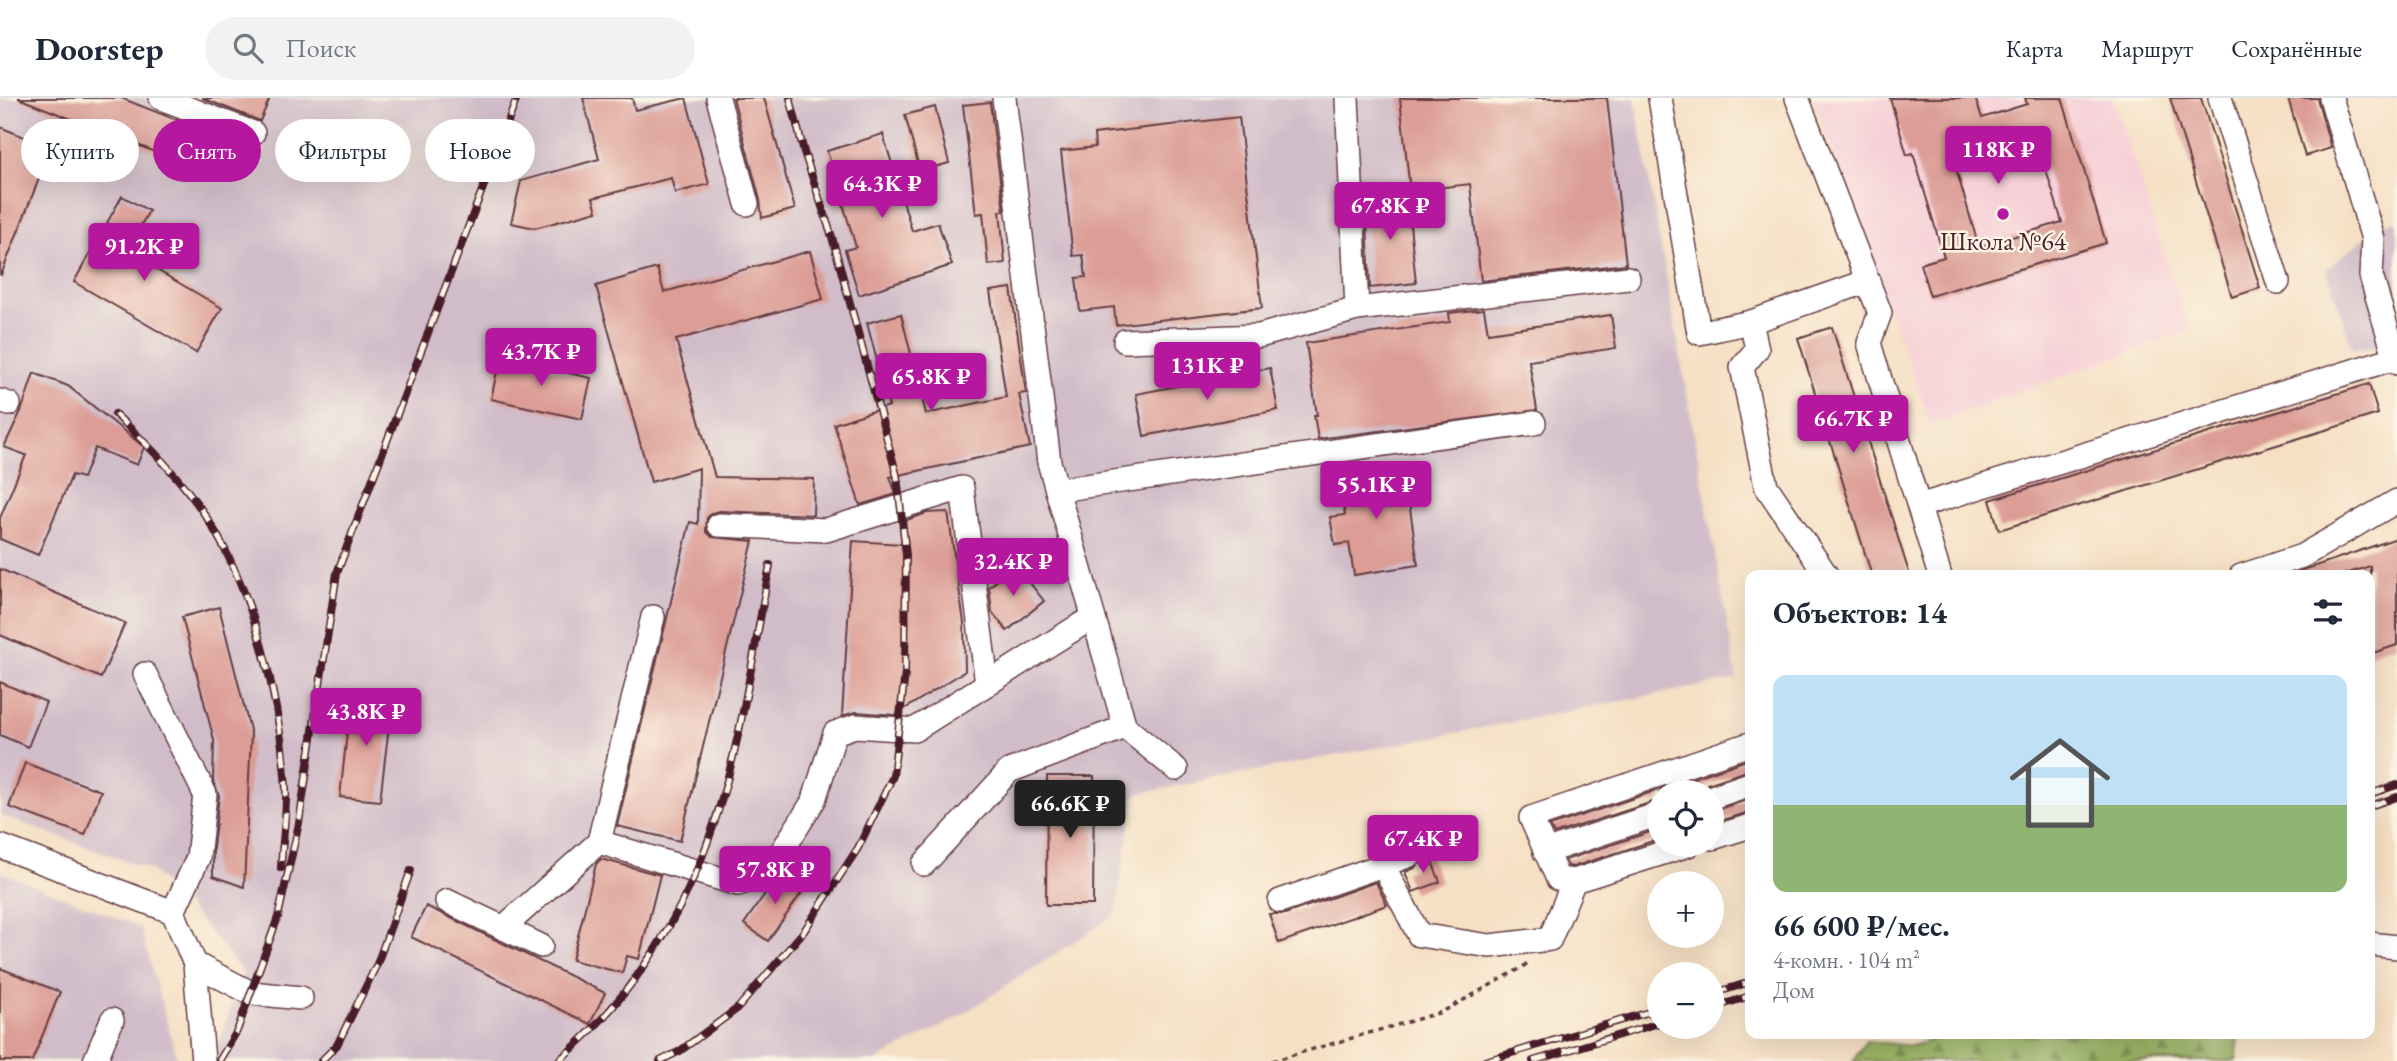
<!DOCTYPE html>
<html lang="ru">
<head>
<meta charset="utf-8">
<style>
  body { margin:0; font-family:"EB Garamond",serif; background:#f2f2f3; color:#1f2937; height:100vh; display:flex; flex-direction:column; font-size:26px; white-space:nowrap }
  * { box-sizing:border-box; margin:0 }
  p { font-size:23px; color:#747a83 }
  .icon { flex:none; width:38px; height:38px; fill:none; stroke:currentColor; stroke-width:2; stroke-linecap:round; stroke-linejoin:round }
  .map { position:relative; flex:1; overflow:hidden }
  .sheet { position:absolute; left:1745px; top:472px; width:630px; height:469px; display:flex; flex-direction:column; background:#fff; border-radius:14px; box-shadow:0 7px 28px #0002 }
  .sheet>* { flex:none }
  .hud { position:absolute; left:21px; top:21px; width:665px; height:63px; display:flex; gap:14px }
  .buttons { position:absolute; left:1647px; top:682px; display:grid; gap:14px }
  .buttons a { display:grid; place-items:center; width:77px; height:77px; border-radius:50%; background:#fff; box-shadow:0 7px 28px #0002; font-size:35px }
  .price { position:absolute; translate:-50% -60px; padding:0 16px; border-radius:7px; background:#b5179e; color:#fff; font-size:23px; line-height:46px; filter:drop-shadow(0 2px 4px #0008) }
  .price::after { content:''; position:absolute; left:50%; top:42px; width:21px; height:16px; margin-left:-10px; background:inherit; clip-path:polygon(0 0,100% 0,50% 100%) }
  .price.current { background:#222; color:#fff }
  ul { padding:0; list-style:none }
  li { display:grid; align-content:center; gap:14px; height:371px; padding:0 28px }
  li span { display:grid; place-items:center; height:217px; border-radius:14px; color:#555 }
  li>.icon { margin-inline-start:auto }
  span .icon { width:126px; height:126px; fill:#fffc; stroke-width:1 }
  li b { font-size:30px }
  h2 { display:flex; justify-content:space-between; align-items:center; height:84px; padding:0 28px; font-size:30px }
  .chip { padding:0 24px; border-radius:32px; background:#fff; box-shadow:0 7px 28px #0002; font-size:24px; line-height:63px }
  .chip.current { background:#b5179e; color:#fff }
  header { display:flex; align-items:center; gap:42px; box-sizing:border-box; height:98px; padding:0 35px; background:#fff; border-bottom:2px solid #e0e1e3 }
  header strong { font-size:33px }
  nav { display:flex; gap:38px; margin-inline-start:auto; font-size:24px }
  .search { width:490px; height:63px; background:#f2f2f3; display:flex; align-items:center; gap:18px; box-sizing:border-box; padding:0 24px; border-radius:38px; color:#747a83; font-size:26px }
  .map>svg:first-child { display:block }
</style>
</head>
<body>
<header>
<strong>Doorstep</strong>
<div class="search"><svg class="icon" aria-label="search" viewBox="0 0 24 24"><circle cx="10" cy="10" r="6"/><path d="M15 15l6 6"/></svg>Поиск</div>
<nav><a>Карта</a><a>Маршрут</a><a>Сохранённые</a></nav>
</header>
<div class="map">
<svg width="2397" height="963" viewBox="0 0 2397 963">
  <defs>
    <pattern id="forest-firs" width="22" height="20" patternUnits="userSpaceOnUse" patternTransform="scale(1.75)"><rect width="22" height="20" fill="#98b264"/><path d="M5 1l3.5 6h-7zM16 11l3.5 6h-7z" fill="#7e9053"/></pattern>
  </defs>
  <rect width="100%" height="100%" fill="#fcf5e5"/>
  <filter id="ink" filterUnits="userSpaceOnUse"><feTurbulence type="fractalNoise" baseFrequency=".0143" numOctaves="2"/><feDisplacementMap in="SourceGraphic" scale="14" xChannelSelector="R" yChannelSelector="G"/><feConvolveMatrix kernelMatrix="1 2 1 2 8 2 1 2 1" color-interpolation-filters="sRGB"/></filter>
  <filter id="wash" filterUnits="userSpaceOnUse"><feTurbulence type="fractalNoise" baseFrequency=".00686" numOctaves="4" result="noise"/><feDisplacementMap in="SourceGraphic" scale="28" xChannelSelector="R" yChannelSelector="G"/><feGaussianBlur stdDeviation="1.57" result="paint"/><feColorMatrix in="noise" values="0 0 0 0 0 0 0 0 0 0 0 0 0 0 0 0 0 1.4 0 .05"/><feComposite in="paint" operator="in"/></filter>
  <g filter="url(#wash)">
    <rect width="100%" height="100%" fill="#f5e0c4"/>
    <!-- built -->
    <path fill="#f6cfd7" d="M1813,0H2113L2190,232L1931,326Z"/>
    <!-- industrial -->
    <g fill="#d1bdc9">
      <path d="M0,0H1635L1737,581L1135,696L1115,817L957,920L875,963H213L243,874L186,806L151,772L0,717Z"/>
      <path d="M2397,122V246L2353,252L2326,171L2378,129Z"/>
      <path d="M0,774L140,829L178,963H0Z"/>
    </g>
    <!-- forest -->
    <path fill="url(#forest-firs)" stroke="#716848" stroke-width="2" d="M1953,936H2239L2236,963H1853L1866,943L1911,948Z"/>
    <g id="blocks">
      <!-- building -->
      <g fill="#db9d95" fill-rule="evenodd">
        <path d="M18,0H121L202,32L188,67Z"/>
        <path d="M202,0H270L260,23Z"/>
        <path d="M583,0H632L635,12L686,0L709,86L675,95L671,80L593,100L597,113L535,130L511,125L521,83L599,61Z"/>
        <path d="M733,0H764L795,111L762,120L760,102Z"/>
        <path d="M1400,0H1607L1626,166L1481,183L1470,86L1410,93Z"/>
        <path d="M1890,0H1975L1982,20L2027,6L2025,0H2062L2106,145L1930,198L1920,166L1944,159L1913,55L1907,57ZM2033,29L2062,124L1979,149L1951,54Z"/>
        <path d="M2170,0H2201L2260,190L2232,199Z"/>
        <path d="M2288,0H2317L2331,50L2305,58Z"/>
        <path d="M990,4L1004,113H1000L1005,165L988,167L983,115L976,116L963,7Z"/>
        <path d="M935,9L949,65L920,73L905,17Z"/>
        <path d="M1239,19L1262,210L1116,227L1114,209L1080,213L1076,180L1086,179L1083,157L1073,158L1061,53L1095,49L1094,36Z"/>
        <path d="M0,29L51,50L1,177L0,176Z"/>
        <path d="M883,36L912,133L938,125L952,167L859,197L845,152L856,149L827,53Z"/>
        <path d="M1407,97L1416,185L1370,190L1366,102Z"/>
        <path d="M122,98L149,113L126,154L222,210L196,255L74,184Z"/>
        <path d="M810,153L823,201L676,242L715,379L814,381L813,417L720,413L712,415L707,420L706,433L712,439L753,443L680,743L617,728L690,424L698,426L699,370L651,384L596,188L657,170L664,194Z"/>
        <path d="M1011,190L1026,295L1019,296L1030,349L890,379L896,396L860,407L834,326L889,308L867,225L901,216L926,316L1006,299L990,193Z"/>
        <path d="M1484,211L1488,235L1611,217L1616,250L1529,263L1537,312L1318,341L1314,317H1317L1306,245L1450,224L1449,215Z"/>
        <path d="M1832,229L1910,478H1872L1798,240Z"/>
        <path d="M500,260L591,280L582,321L491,301Z"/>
        <path d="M1270,270L1278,312L1144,338L1136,296Z"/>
        <path d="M34,275L68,288L144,349L137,367L95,350L83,380L72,377L38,457L0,441V420L26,357L4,349L22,311Z"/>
        <path d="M2369,286L2378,316L1999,432L1990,402Z"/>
        <path d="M1404,368L1418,467L1354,477L1349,445L1335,447L1330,419L1345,417L1339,378Z"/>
        <path d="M948,414L964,525L965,573L895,617L856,614L842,618L853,443L902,446L901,424L927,415Z"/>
        <path d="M2397,440V547L2370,556V468L2339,478L2292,476Z"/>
        <path d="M1016,467L1044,503L1007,533L992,514L989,489Z"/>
        <path d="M0,471L125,525L101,580L0,537Z"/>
        <path d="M219,509L251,636L244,789L213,778V750L219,698L213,682L214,642L182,519Z"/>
        <path d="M0,584L46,604L28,649L0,637Z"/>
        <path d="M351,598L392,602L380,703L340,699Z"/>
        <path d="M1750,661V672L1707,686L1699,695H1659V702L1554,736L1550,728Z"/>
        <path d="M25,665L101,693L85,737L9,709Z"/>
        <path d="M1047,678H1094L1093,807H1046Z"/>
        <path d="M1750,701V714L1712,725V713Z"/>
        <path d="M1659,731V741L1573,769L1568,768L1565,762Z"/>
        <path d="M1430,758L1440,784L1413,794L1405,774L1415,770L1423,761Z"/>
        <path d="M601,761L660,777L639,861L627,858L622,875L572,862L596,766Z"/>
        <path d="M787,773L807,787L768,843L744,826L769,790L779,784Z"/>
        <path d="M1376,784L1387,807L1279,845L1269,816H1285Z"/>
        <path d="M426,808L605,895L590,926L411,839Z"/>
        <path d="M0,870L60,894L32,963H0Z"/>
      </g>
    </g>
  </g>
  <g filter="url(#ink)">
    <use href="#blocks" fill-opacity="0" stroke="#643c42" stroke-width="2"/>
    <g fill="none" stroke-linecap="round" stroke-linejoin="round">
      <!-- minor casing -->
      <g stroke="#643c42" stroke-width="26">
        <g id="minor">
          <path d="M161,0L253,35"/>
          <path d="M718,0L747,106"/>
          <path d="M1004,0L1049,364L1125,629L1176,671"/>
          <path d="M1660,0L1699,235L1751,224L1757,251L1742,269L1766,388L1827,478"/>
          <path d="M1797,0L1880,215L1869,245L1940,478"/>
          <path d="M2220,0L2278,184"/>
          <path d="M2331,0L2373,141L2371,178L2397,265"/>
          <path d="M1357,211L1628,180"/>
          <path d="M1751,224L1868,183"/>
          <path d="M1125,243L1259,238L1357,211L1347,0"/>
          <path d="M0,303L9,306"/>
          <path d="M1057,392L1534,325"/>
          <path d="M1919,408L2395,260"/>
          <path d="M719,427L826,432L962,390L987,586"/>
          <path d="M2241,478L2302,458L2397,403"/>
          <path d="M145,576L205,696L198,760L173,814"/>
          <path d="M1712,699L1750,686"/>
          <path d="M1712,740L1750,728"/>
          <path d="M599,744L653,519"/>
          <path d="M0,748L173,814L195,866L203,963"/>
          <path d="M1545,754L1659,716"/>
          <path d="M924,766L1009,673L1125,629"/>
          <path d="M1383,767L1410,757"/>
          <path d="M1574,783L1558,781L1531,720L1750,646"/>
          <path d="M447,803L541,848"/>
          <path d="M1280,803L1383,767L1419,837L1490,848L1550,841L1574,783L1688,747"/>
          <path d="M503,830L599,744L738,786L768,776L814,702L835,635L855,628L914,632L1093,519"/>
          <path d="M2370,846L2397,849"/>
          <path d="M195,866L251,895L301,900"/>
          <path d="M95,963L112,922"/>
        </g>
      </g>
      <!-- path -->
      <path stroke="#643c42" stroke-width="3.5" stroke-dasharray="5 5" stroke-linecap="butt" d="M1272,963L1442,914L1523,869L1529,863"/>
      <!-- minor -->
      <use href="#minor" stroke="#fff" stroke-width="23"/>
      <!-- rail casing -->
      <g stroke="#4a1f2b" stroke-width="8">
        <g id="rail">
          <path d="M115,316C149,347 182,382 207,420C255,495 280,602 286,690C287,716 282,744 281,770"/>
          <path d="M2370,696L2397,687"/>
          <path d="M2370,708L2397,699"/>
          <path d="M1712,896L1750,884"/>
          <path d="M1712,910L1750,898"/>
          <path d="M219,963L237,933L278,819L299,725L337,475L517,0"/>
          <path d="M321,963L337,947L377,866L411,772"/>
          <path d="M558,963C625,907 677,829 707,746C740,657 752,560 770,467"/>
          <path d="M660,963L680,953L738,910L804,833L858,750L893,678L905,575L906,457L897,378L832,139L804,54L790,0"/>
          <path d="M1485,963L1659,911"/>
          <path d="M1533,963L1659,925"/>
        </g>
      </g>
      <!-- rail -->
      <use href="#rail" stroke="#fcf5e5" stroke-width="5" stroke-dasharray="16" stroke-linecap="butt"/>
    </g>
  </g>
  <!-- markers -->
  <circle fill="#b5179e" stroke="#fcf5e5" stroke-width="2.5" cx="2003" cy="116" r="7"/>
  <g text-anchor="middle" stroke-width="5" stroke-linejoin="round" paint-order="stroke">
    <!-- poi labels -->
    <g font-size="26" fill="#4a1f2b" stroke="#fcf5e5">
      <text x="2003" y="152">Школа №64</text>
    </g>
  </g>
</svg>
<div class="buttons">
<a><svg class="icon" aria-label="locate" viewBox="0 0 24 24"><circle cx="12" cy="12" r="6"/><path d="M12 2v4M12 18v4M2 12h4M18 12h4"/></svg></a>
<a>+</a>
<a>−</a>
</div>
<b class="price" style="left:1998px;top:88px">118K ₽</b>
<b class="price" style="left:882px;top:122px">64.3K ₽</b>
<b class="price" style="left:1390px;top:144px">67.8K ₽</b>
<b class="price" style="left:144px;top:185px">91.2K ₽</b>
<b class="price" style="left:541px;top:290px">43.7K ₽</b>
<b class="price" style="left:1207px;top:304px">131K ₽</b>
<b class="price" style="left:931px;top:315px">65.8K ₽</b>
<b class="price" style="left:1853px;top:357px">66.7K ₽</b>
<b class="price" style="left:1376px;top:423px">55.1K ₽</b>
<b class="price" style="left:1013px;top:500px">32.4K ₽</b>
<b class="price" style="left:366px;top:650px">43.8K ₽</b>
<b class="price current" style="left:1070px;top:742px">66.6K ₽</b>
<b class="price" style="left:1423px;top:777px">67.4K ₽</b>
<b class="price" style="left:775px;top:808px">57.8K ₽</b>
<div class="hud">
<a class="chip">Купить</a>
<a class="chip current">Снять</a>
<a class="chip">Фильтры</a>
<a class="chip">Новое</a>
</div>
<section class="sheet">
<h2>Объектов: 14<svg class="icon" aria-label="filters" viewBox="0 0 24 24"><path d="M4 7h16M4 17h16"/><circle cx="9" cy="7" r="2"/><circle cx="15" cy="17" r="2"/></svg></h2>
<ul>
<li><span style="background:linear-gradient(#bfe0f5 60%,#8fb573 0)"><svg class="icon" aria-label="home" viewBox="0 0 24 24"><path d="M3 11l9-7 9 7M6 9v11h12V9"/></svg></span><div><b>66 600 ₽/мес.</b><p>4-комн. · 104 m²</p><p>Дом</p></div></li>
</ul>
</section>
</div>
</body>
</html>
